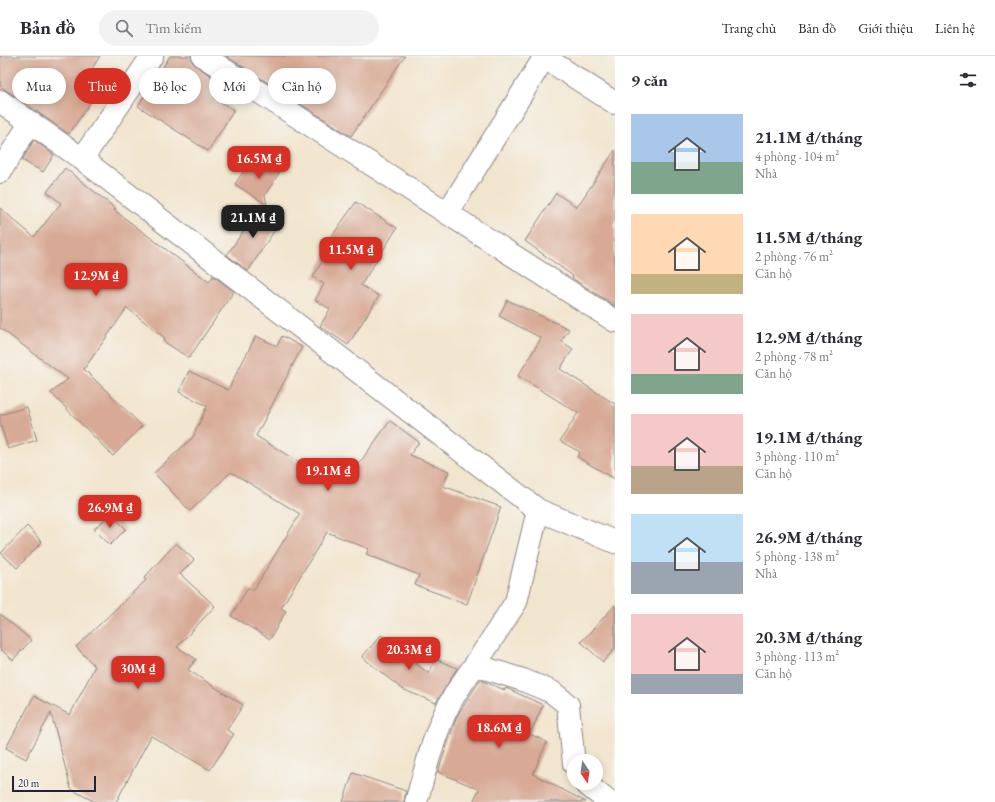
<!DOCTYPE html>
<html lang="vi">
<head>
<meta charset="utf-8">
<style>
  body { margin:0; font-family:"EB Garamond",serif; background:#f2f2f3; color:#2b2b33; height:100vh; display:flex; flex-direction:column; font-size:15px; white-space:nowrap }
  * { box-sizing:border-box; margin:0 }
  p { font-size:13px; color:#7c7c81 }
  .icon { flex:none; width:22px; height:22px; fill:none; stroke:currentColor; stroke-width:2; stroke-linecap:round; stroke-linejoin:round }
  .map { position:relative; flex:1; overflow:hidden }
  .sheet { display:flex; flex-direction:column; background:#fff; width:380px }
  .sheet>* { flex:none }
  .hud { position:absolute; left:12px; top:12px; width:380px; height:36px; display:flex; gap:8px }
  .needle { width:26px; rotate:167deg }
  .fabs { position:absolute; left:567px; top:698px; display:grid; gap:8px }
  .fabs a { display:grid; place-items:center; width:36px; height:36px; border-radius:50%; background:#fff; box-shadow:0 2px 10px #0003; font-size:20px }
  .scale { position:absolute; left:12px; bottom:10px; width:84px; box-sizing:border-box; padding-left:4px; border:2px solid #22223b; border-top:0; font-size:11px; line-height:14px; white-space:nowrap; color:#22223b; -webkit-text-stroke:3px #f6f6f2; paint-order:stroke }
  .price { position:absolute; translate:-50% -34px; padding:0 9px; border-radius:8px; background:#d93025; color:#fff; font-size:13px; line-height:26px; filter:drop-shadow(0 1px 2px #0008) }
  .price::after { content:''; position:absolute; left:50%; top:24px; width:12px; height:9px; margin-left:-6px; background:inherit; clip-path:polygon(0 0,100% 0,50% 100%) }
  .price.on { background:#222; color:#fff }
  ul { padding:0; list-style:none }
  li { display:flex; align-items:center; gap:12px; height:100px; padding:0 16px }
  li span { display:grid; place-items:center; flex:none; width:112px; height:80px; border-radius:0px; color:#555 }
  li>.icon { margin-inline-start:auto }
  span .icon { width:48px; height:48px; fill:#fffc; stroke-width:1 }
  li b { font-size:17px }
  h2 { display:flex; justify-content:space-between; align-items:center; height:48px; padding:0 16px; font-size:17px }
  .pill { padding:0 14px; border-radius:18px; background:#fff; box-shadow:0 2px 10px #0003; font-size:14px; line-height:36px }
  .pill.on { background:#d93025; color:#fff }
  header { display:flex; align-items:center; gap:24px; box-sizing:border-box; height:56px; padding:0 20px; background:#fff; border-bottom:1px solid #e1e1e2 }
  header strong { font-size:19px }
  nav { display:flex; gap:22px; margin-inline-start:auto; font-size:14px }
  .search { width:280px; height:36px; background:#f2f2f3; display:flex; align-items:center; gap:10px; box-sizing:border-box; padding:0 14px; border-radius:22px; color:#7c7c81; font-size:15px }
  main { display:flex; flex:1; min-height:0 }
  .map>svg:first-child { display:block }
</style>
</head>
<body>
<header>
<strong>Bản đồ</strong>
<div class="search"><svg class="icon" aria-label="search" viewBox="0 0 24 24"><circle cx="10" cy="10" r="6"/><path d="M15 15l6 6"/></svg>Tìm kiếm</div>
<nav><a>Trang chủ</a><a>Bản đồ</a><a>Giới thiệu</a><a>Liên hệ</a></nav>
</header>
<main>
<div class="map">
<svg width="615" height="746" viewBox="0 0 615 746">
  <rect width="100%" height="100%" fill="#f6f6f2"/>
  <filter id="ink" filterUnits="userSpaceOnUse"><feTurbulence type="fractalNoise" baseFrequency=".025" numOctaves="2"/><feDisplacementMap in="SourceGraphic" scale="8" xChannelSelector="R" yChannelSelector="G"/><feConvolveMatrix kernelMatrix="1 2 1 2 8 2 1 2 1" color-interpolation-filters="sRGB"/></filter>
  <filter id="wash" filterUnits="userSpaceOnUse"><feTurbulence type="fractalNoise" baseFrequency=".012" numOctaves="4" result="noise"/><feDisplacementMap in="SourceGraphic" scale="16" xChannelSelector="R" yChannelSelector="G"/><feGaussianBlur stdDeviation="0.9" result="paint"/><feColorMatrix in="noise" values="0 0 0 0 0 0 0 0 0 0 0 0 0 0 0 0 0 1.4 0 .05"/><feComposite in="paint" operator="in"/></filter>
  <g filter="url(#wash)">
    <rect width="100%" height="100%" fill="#f2e5ce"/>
    <g id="blocks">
      <!-- building -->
      <g fill="#d8aa95">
        <path d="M0,0H100L78,35L92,44L69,78L0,30Z"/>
        <path d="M170,0H191L192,6L196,10L224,28L214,42L234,54L208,95L138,50Z"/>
        <path d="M226,0H405L351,80Z"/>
        <path d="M34,84L54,99L43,116L22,104Z"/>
        <path d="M615,94V250L572,222L573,220L525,185L556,137L577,151Z"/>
        <path d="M262,102L281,114L265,139L267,149L235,128L245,113H255Z"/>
        <path d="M65,112L116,153L114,154L209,226L213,220L234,235L189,302L163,285L165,282L127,252L84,313L142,370L113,400L51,337L68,323L0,272V152L34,181L61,147L47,136Z"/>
        <path d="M356,146L397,172L361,229L379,240L348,289L320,270L330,253L315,244L324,228L313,221L330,192L325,190Z"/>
        <path d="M259,152L280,166L248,215L227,199Z"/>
        <path d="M507,244L569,273L561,285L573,293L560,313L615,348V423L577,401L580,396L560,385L578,357L518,320L541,282L499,260Z"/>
        <path d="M256,280L277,290L282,280L302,291L256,380L325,422L330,414L347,424L390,365L419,386L410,399L449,415L443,430L501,451L467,548L415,529L419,519L366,498L369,493L327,476L281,552L286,555L270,583L231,560L248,532L253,535L300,458L231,416L190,455L154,417L193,381L207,350L179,336L189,315L228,334Z"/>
        <path d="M27,351L37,384L8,393L0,367V359Z"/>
        <path d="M111,458L126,473L110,489L94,473Z"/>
        <path d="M27,470L42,486L17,512L1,497Z"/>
        <path d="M176,487L194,504L180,518L215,550L177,591L196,603L188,614L243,649L227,674L234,678L210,714L151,680L116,746H95L71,733L51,657L26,703L6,692L34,640L70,659L95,610L76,591L146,524L144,522Z"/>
        <path d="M615,549V592L603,606L581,586Z"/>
        <path d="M0,558L31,584L13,604L0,593Z"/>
        <path d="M381,579L429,618L435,603L457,612L436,647L402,633L362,601Z"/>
        <path d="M480,624L505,634L506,632L543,649L530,678L547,686L533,718L586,746H473L479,733L438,716L457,660Z"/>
        <path d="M353,717L406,735L404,746H343Z"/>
      </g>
    </g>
  </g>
  <g filter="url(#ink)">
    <use href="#blocks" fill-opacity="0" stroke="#8a8484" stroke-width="1"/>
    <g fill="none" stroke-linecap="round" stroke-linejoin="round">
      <!-- minor casing -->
      <g stroke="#8a8484" stroke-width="24">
        <g id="minor">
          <path d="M203,0L615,265"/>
          <path d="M542,0L615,47"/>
          <path d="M0,45L82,103L538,454L615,486"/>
          <path d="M82,103L152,0"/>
          <path d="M0,116L30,67"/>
          <path d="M448,156L544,2"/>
          <path d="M538,454L516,546L475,609L523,624L552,636L568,649L574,708"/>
          <path d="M585,727L609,746"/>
          <path d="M416,746C425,716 432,684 446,655C453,639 464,624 475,609"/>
        </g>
      </g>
      <!-- minor -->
      <use href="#minor" stroke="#fff" stroke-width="22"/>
    </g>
  </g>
</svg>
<div class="fabs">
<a><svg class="needle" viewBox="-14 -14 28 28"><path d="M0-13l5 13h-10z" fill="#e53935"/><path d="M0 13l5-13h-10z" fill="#7c7c81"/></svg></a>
</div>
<div class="scale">20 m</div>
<b class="price" style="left:259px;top:124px">16.5M ₫</b>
<b class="price on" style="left:253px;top:183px">21.1M ₫</b>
<b class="price" style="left:351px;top:215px">11.5M ₫</b>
<b class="price" style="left:96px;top:241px">12.9M ₫</b>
<b class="price" style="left:328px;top:436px">19.1M ₫</b>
<b class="price" style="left:110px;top:473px">26.9M ₫</b>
<b class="price" style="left:409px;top:615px">20.3M ₫</b>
<b class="price" style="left:138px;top:634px">30M ₫</b>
<b class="price" style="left:499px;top:693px">18.6M ₫</b>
<div class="hud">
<a class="pill">Mua</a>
<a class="pill on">Thuê</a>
<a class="pill">Bộ lọc</a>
<a class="pill">Mới</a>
<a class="pill">Căn hộ</a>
</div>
</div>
<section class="sheet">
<h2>9 căn<svg class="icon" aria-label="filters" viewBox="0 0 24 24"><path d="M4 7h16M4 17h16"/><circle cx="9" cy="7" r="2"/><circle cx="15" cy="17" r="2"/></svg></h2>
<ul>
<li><span style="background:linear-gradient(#a9c7e8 60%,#7fa58c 0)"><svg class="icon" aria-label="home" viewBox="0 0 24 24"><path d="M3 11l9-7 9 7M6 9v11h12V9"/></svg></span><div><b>21.1M ₫/tháng</b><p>4 phòng · 104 m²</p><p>Nhà</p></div></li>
<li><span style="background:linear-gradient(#ffd9b3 75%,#c2b280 0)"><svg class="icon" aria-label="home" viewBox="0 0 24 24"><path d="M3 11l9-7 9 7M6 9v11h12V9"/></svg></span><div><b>11.5M ₫/tháng</b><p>2 phòng · 76 m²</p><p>Căn hộ</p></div></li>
<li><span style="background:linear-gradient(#f6c9c9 75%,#7fa58c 0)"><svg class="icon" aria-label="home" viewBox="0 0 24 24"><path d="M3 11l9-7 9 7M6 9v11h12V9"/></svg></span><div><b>12.9M ₫/tháng</b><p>2 phòng · 78 m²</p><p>Căn hộ</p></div></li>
<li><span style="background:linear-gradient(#f6c9c9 65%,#b9a48a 0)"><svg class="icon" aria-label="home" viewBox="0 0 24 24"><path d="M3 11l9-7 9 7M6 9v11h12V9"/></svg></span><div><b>19.1M ₫/tháng</b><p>3 phòng · 110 m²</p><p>Căn hộ</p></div></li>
<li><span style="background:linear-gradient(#bfe0f5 60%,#9aa5b1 0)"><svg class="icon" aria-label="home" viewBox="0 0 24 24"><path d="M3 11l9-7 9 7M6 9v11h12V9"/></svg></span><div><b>26.9M ₫/tháng</b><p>5 phòng · 138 m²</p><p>Nhà</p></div></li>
<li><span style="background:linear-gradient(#f6c9c9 75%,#9aa5b1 0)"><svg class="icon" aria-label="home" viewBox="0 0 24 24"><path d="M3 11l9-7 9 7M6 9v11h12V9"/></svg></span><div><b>20.3M ₫/tháng</b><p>3 phòng · 113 m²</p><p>Căn hộ</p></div></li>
</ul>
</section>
</main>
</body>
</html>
